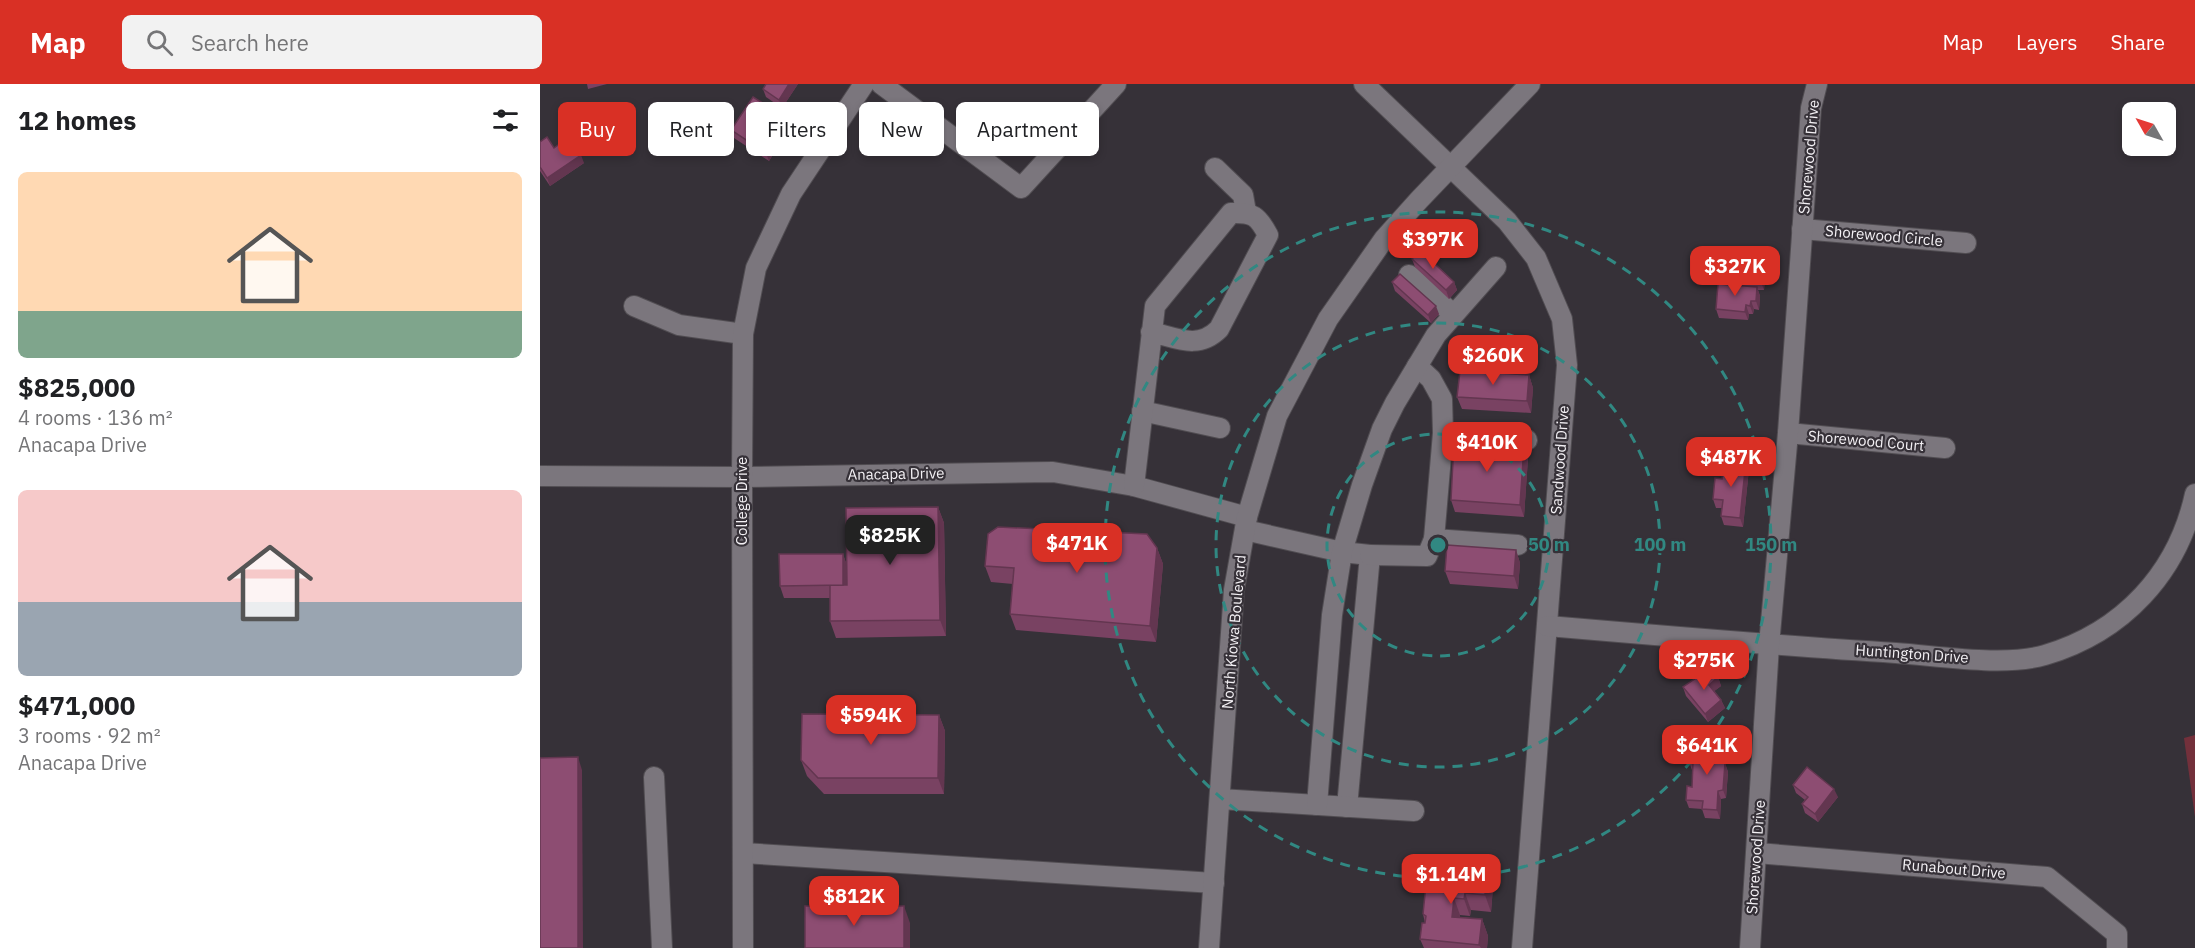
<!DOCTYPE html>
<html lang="en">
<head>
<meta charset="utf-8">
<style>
  body { margin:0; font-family:"IBM Plex Sans",sans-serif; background:#f2f2f2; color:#202124; height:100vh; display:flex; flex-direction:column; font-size:22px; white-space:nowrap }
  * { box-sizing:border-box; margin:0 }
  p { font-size:20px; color:#757577 }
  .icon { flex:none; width:33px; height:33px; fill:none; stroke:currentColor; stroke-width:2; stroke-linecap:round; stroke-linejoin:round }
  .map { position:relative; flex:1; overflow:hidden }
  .panel { display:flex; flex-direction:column; background:#fff; width:540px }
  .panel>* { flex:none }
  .top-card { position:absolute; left:18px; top:18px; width:570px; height:54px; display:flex; gap:12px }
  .needle { width:39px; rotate:309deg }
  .fabs { position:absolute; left:1582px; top:18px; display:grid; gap:12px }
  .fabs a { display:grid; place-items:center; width:54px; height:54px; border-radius:9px; background:#fff; box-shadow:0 3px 9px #0003; font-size:30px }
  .price { position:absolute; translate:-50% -51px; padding:0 14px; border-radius:12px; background:#d93025; color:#fff; font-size:20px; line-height:39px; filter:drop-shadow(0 2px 3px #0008) }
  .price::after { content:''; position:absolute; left:50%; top:36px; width:18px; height:14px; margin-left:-9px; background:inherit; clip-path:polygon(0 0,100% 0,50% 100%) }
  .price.on { background:#222; color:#fff }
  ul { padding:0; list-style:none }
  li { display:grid; align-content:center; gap:12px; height:318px; padding:0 18px }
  li span { display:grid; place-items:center; height:186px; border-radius:9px; color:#555 }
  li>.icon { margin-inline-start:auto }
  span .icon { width:108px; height:108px; fill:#fffc; stroke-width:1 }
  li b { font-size:26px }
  h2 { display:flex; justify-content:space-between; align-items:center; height:72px; padding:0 18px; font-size:26px }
  .chip { padding:0 21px; border-radius:9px; background:#fff; box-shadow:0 3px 9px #0003; font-size:21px; line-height:54px }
  .chip.on { background:#d93025; color:#fff }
  header { display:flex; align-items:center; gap:36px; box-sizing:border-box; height:84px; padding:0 30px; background:#d93025; color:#fff }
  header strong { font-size:28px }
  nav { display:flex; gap:33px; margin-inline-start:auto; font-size:21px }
  .search { width:420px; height:54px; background:#f2f2f2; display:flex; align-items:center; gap:15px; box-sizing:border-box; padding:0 21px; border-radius:9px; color:#757577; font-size:22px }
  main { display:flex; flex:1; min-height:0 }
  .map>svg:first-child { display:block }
</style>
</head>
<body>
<header>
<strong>Map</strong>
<div class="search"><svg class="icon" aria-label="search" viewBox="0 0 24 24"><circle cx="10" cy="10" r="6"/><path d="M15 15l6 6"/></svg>Search here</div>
<nav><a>Map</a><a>Layers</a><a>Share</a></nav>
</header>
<main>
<section class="panel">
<h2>12 homes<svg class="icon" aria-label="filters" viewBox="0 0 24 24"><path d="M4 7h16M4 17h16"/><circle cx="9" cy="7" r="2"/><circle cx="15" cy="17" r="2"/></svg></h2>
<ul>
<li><span style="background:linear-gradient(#ffd9b3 75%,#7fa58c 0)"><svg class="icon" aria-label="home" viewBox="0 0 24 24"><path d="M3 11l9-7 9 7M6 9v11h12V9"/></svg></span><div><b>$825,000</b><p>4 rooms · 136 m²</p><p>Anacapa Drive</p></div></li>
<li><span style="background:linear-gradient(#f6c9c9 60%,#9aa5b1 0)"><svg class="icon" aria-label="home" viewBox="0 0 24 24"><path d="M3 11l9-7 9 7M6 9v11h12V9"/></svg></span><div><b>$471,000</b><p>3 rooms · 92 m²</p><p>Anacapa Drive</p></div></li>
</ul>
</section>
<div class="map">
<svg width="1655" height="864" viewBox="0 0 1655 864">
  <rect width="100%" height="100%" fill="#363138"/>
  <!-- green -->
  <path fill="#73303b" d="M1655,651V733L1644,654Z"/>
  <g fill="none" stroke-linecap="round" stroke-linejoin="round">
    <!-- minor casing -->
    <g stroke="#514d52" stroke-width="22">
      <g id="minor">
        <path d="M341,0L481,104L576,0"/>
        <path d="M824,0L967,137L996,174L1022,235L1027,281L982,864"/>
        <path d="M675,84L703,111L706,128"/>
        <path d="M1262,145L1426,159"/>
        <path d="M869,191L913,230"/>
        <path d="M94,222L139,241L203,250"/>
        <path d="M602,327L680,344"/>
        <path d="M903,349L987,356"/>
        <path d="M1248,349L1405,364"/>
        <path d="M0,392L202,393L513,388L594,402L707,433"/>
        <path d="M594,402L615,222L691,129C713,128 718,132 728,151L679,245C658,266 637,254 611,248"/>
        <path d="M705,446L802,468L830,471L807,723"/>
        <path d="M894,455L978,461"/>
        <path d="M830,471L887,472L894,455L903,349L902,315L891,295L877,282"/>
        <path d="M1007,542C1124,552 1240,562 1356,569C1400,572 1465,583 1505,571C1583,548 1638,489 1655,410"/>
        <path d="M114,693L122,864"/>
        <path d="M680,715L874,727"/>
        <path d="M777,721L792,531L802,468L822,401L842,345L855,319L896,251L956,183"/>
        <path d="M203,769L674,799"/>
        <path d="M1217,769L1507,793L1577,850V864"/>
        <path d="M203,864L202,393L203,250L216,184L251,110L324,0"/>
        <path d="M669,864L694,506L707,433L737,332L788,235L844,155L879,116L990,0"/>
        <path d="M1210,864L1229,561L1248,349L1271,24L1277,0"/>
      </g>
    </g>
    <!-- minor -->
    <use href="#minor" stroke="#7b767d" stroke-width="20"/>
  </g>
  <!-- wall -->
  <g fill="#794262">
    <path d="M47,0H67L48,5Z"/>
    <path d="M258,0L242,24L226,13L223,5Z"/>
    <path d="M232,25L236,34L227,46L239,61L229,77L194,54L191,46Z"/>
    <path d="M0,58L14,64L44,79L10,102L0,87Z"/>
    <path d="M1212,171L1215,180V185L1222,186L1225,194L1224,206H1218L1220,212L1219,226L1214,225L1213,230H1209L1208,236L1179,234L1176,225L1181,200L1179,195Z"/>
    <path d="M872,175L914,198L917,206L909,215L875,183Z"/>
    <path d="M852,198L899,230L891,239L855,207Z"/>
    <path d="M989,291L993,304L991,329L922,325L917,313Z"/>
    <path d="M984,362L988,374L984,433L915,428L911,416Z"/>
    <path d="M1209,385L1203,443L1184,441L1181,432L1182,424H1176L1173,415L1182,395Z"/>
    <path d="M398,423L404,439L406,552L296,554L290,537V514H244L240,502L303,470L307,482Z"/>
    <path d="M617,464L623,480L616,558L476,546L470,530L473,500L451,498L445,482Z"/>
    <path d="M976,466L980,479L978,505L910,500L905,487Z"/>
    <path d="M1178,593L1181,602L1174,607L1181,616L1185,624L1168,638L1146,612L1143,603Z"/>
    <path d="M399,631L405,647L404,710H284L267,692L261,676Z"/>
    <path d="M1182,659L1185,668V679L1188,688L1186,714L1181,715L1180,735L1165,734L1162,725L1149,724L1146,716L1152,703V686L1149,678L1167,666Z"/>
    <path d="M1253,701L1298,713L1278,738L1265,729L1262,720L1265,716L1256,709Z"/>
    <path d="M947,787L953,803L951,828L931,826L930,832L920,831V833L942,835L948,852L947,864H884L880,855L885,839L883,830Z"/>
  </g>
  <!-- shaded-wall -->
  <g fill="#633650">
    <path d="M249,0H258L242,24L239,16Z"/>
    <path d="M232,25L236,34L224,51L221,42Z"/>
    <path d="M236,52L239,61L229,77L226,69Z"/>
    <path d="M41,71L44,79L10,102L7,94Z"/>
    <path d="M1212,171L1215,180L1214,193L1211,185Z"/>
    <path d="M1222,186L1225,194L1224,206L1221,198Z"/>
    <path d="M914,198L917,206L909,215L906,206Z"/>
    <path d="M1217,203L1220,212L1219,226L1216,217Z"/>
    <path d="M1211,217L1214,225L1213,230L1210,222Z"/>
    <path d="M1206,221L1209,230L1208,236L1205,228Z"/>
    <path d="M896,222L899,230L891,239L888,231Z"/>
    <path d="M989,291L993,304L991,329L987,317Z"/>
    <path d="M984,362L988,374L984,433L980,421Z"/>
    <path d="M1206,377L1209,385L1203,443L1200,434Z"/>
    <path d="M398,423L404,439L406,552L400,536Z"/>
    <path d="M617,464L623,480L616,558L610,542Z"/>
    <path d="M976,466L980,479L978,505L974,492Z"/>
    <path d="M303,470L307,482V514L303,502Z"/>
    <path d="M1178,593L1181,602L1172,609L1169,601Z"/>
    <path d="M1181,616L1185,624L1168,638L1165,630Z"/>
    <path d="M399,631L405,647L404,710L398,694Z"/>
    <path d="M1182,659L1185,668L1184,687L1181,679Z"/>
    <path d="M38,673L42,686L43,864H38Z"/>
    <path d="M1185,679L1188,688L1186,714L1183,706Z"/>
    <path d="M1294,705L1298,713L1278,738L1275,730Z"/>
    <path d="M1178,707L1181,715L1180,735L1177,726Z"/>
    <path d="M947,787L953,803L951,828L945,811Z"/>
    <path d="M925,809L931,826L930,832L924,815Z"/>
    <path d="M914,814L920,831L918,849L912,833Z"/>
    <path d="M364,822L370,839V864H364Z"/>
    <path d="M942,835L948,852L947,864H941L939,861Z"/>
  </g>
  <!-- building -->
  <g fill="#8d4d72" stroke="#633650" stroke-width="1.5">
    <path d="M226,0H249L239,16L223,5Z"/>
    <path d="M213,13L232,25L221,42L236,52L226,69L191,46Z"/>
    <path d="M7,53L14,64L29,53L41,71L7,94L0,83V58Z"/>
    <path d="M880,166L914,198L906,206L872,175Z"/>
    <path d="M1180,170L1212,171L1211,185L1222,186L1221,198L1179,195Z"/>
    <path d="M860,190L896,222L888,231L852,198Z"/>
    <path d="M1178,200L1217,203L1216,217H1211L1210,222L1206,221L1205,228L1176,225Z"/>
    <path d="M920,287L989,291L987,317L917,313Z"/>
    <path d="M914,357L984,362L980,421L911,416Z"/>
    <path d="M1184,375L1206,377L1200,434L1181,432L1183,416L1173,415L1175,394L1182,395Z"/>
    <path d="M398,423L400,536L290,537V501H307L306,424Z"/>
    <path d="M458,443L607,450L617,464L610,542L470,530L474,484L445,482L448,450Z"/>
    <path d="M907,461L976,466L974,492L905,487Z"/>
    <path d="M239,470H303V501L240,502Z"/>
    <path d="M1171,584L1178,593L1169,601L1181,616L1165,630L1143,603Z"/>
    <path d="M262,630L399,631L398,694H278L261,676Z"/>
    <path d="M1167,658L1182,659L1181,679H1185L1183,706L1178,707L1177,726L1162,725L1163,717L1146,716L1147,702L1152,703L1153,678H1149L1150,665L1167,666Z"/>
    <path d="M38,673V864H0V674Z"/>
    <path d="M1267,683L1294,705L1275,730L1262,720L1268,713L1253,701Z"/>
    <path d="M888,781L947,787L945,811L925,809L924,815L914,814L912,833L942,835L939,861L880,855L882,839H885L886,832L883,830Z"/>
    <rect x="265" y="822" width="99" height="42"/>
  </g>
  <!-- distance rings -->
  <g fill="none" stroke="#318882" stroke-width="3" stroke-dasharray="10 8">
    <circle cx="898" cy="461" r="111"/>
    <circle cx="898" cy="461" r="222"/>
    <circle cx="898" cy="461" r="333"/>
  </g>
  <g text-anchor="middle" stroke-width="4.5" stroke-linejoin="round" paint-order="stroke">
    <!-- street labels -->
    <g font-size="15" fill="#f4f1f5" stroke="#363138">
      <text transform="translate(1269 73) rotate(-85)" y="5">Shorewood Drive</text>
      <text transform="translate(1344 152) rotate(5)" y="5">Shorewood Circle</text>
      <text transform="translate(1326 357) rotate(5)" y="5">Shorewood Court</text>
      <text transform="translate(1020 376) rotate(-86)" y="5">Sandwood Drive</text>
      <text transform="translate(356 390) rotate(-1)" y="5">Anacapa Drive</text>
      <text transform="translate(202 417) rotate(-90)" y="5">College Drive</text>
      <text transform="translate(694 548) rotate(-85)" y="5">North Kiowa Boulevard</text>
      <text transform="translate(1372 570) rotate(4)" y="5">Huntington Drive</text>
      <text transform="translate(1216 773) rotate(-86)" y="5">Shorewood Drive</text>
      <text transform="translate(1414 785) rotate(5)" y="5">Runabout Drive</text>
    </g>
  </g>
  <circle cx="898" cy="461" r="9" fill="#318882" stroke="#363138" stroke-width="3"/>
  <g font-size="18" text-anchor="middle" font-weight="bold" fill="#318882" stroke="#363138" stroke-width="4.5" stroke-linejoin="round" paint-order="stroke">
    <text x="1009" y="467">50 m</text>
    <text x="1120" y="467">100 m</text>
    <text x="1231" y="467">150 m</text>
  </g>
</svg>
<div class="fabs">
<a><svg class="needle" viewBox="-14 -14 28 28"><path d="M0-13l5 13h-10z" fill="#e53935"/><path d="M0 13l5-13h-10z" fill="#757577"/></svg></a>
</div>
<b class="price" style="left:893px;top:186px">$397K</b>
<b class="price" style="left:1195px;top:213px">$327K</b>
<b class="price" style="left:953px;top:302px">$260K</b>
<b class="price" style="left:947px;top:389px">$410K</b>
<b class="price" style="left:1191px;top:404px">$487K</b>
<b class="price on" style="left:350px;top:482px">$825K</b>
<b class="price" style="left:537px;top:490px">$471K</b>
<b class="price" style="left:1164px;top:607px">$275K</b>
<b class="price" style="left:331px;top:662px">$594K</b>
<b class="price" style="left:1167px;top:692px">$641K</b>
<b class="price" style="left:911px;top:821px">$1.14M</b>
<b class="price" style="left:314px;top:843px">$812K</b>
<div class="top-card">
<a class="chip on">Buy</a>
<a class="chip">Rent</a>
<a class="chip">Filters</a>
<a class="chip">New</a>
<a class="chip">Apartment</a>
</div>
</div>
</main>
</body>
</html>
